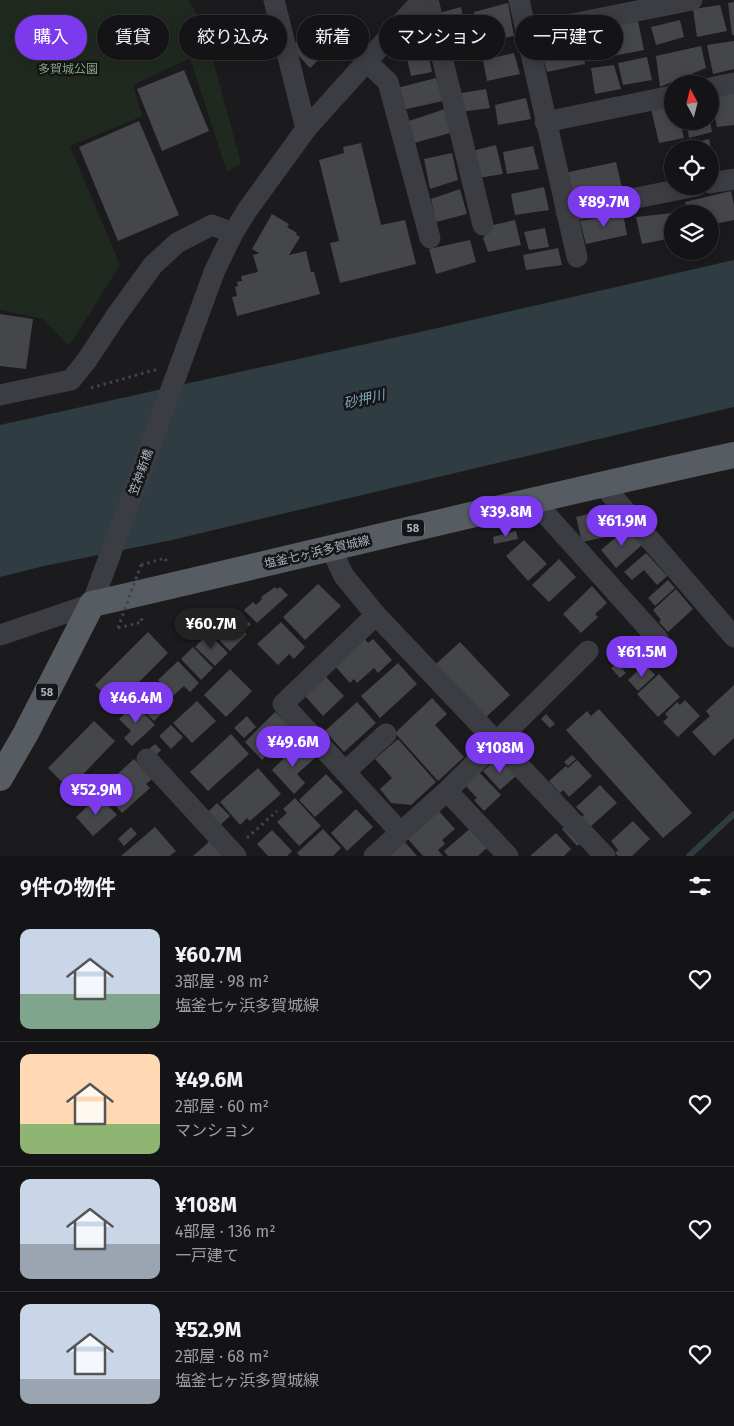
<!DOCTYPE html>
<html lang="ja">
<head>
<meta charset="utf-8">
<style>
  body { margin:0; font-family:"Fira Sans","Noto Sans JP",sans-serif; background:#1d1d1f; color:#f1f3f6; height:100vh; display:flex; flex-direction:column; font-size:19px; white-space:nowrap }
  * { box-sizing:border-box; margin:0 }
  p { font-size:16px; color:#9d9ea1 }
  .icon { flex:none; width:28px; height:28px; fill:none; stroke:currentColor; stroke-width:2; stroke-linecap:round; stroke-linejoin:round }
  .map { position:relative; height:856px; overflow:hidden }
  .panel { display:flex; flex-direction:column; background:#141416; flex:1 }
  .panel>* { flex:none }
  .guide { position:absolute; left:15px; top:15px; width:705px; height:45px; display:flex; gap:10px }
  .needle { width:32px; rotate:353deg }
  .fabs { position:absolute; left:664px; top:75px; display:grid; gap:10px }
  .fabs a { display:grid; place-items:center; width:55px; height:55px; border-radius:50%; background:#141416; box-shadow:0 2px 12px #0003,0 0 0 1px #333335; font-size:25px }
  .price { position:absolute; translate:-50% -42px; padding:0 11px; border-radius:18px; background:#7c3aed; color:#fff; font-size:16px; line-height:32px; filter:drop-shadow(0 1px 2px #0008) }
  .price::after { content:''; position:absolute; left:50%; top:30px; width:15px; height:11px; margin-left:-8px; background:inherit; clip-path:polygon(0 0,100% 0,50% 100%) }
  .price.selected { background:#222; color:#fff }
  ul { padding:0; list-style:none }
  li { display:flex; align-items:center; gap:15px; height:125px; padding:0 20px }
  li+li { border-top:1px solid #333335 }
  li span { display:grid; place-items:center; flex:none; width:140px; height:100px; border-radius:10px; color:#555 }
  li>.icon { margin-inline-start:auto }
  span .icon { width:60px; height:60px; fill:#fffc; stroke-width:1 }
  li b { font-size:21px }
  h2 { display:flex; justify-content:space-between; align-items:center; height:60px; padding:0 20px; font-size:21px }
  .pill { padding:0 18px; border-radius:22px; background:#141416; box-shadow:0 2px 12px #0003,0 0 0 1px #333335; font-size:18px; line-height:45px }
  .pill.selected { background:#7c3aed; color:#fff }
  .map>svg:first-child { display:block }
</style>
</head>
<body>
<div class="map">
<svg width="734" height="856" viewBox="0 0 734 856">
  <rect width="100%" height="100%" fill="#1b1b1d"/>
  <!-- green -->
  <path fill="#202920" d="M0,0H188L203,24L241,163L227,172L190,58L133,85L142,116L70,146L120,265L69,346L43,319L0,310Z"/>
  <!-- water -->
  <path fill="#2f3d43" d="M734,260V407L172,540L44,566L0,577V425L420,332Z"/>
  <g fill="none" stroke-linecap="round" stroke-linejoin="round">
    <!-- stream -->
    <path stroke="#2f3d43" stroke-width="6" d="M689,856L734,814"/>
  </g>
  <!-- building -->
  <g fill="#45464a">
    <path d="M734,2V35H732L728,3Z"/>
    <path d="M508,3L514,36L477,44L474,12Z"/>
    <path d="M720,5L727,31L697,37L693,9Z"/>
    <path d="M461,7L464,22L441,27L439,13Z"/>
    <path d="M321,18L343,37L310,68L291,47Z"/>
    <path d="M680,20L684,37L656,45L651,27Z"/>
    <path d="M638,21L644,50L593,60L588,30Z"/>
    <path d="M580,36L585,64L547,72L540,47Z"/>
    <path d="M462,39L467,58L448,60L444,42Z"/>
    <path d="M734,41V69L713,74L707,45Z"/>
    <path d="M426,43L432,72L411,76L405,50Z"/>
    <path d="M701,46L706,68L660,87L656,56Z"/>
    <path d="M514,53L520,74L487,81L483,60Z"/>
    <path d="M647,57L652,80L623,85L618,63Z"/>
    <path d="M614,65L621,89L595,94L591,68Z"/>
    <path d="M184,70L209,131L162,151L137,89Z"/>
    <path d="M436,78L443,101L402,110L397,88Z"/>
    <path d="M486,89L490,108L460,112L455,94Z"/>
    <path d="M734,92V125L717,127L710,95Z"/>
    <path d="M526,98L531,119L498,125L495,105Z"/>
    <path d="M672,105V121H680L684,138L659,143L651,109Z"/>
    <path d="M445,109L450,133L414,143L409,121Z"/>
    <path d="M139,121L179,215L118,241L79,147Z"/>
    <path d="M686,121H710L712,132L689,138Z"/>
    <path d="M709,139L715,165L710,166V149H672V154L670,149H669Z"/>
    <path d="M361,143L381,225L405,220L416,264L340,283L330,243L339,241L319,160L344,153L343,147Z"/>
    <path d="M496,145L503,174L478,178L472,151Z"/>
    <path d="M533,146L539,169L507,174L503,152Z"/>
    <path d="M452,153L458,180L430,189L424,159Z"/>
    <path d="M616,162L623,192L571,200L564,173Z"/>
    <path d="M544,187L549,210L515,215L511,194Z"/>
    <path d="M460,189L467,214L436,222L431,199Z"/>
    <path d="M731,191L734,205V220L710,225V214H688L685,202Z"/>
    <path d="M623,213L627,235L586,244L580,221Z"/>
    <path d="M672,213V238L642,244L636,217Z"/>
    <path d="M272,214L289,224L287,227L297,233L296,235L300,237L289,255L306,251L311,272H314L320,294L237,316L232,297L237,296L235,287L238,286L237,282L242,281L241,276L258,272L253,255L259,253L252,249Z"/>
    <path d="M515,220L521,245L488,252L483,238L493,225Z"/>
    <path d="M545,228L549,247L529,250L524,232Z"/>
    <path d="M470,240L476,262L436,274L429,249Z"/>
    <path d="M558,248L562,265L526,270L523,255Z"/>
    <path d="M0,314L33,319L26,369L0,366Z"/>
    <path d="M610,509L615,535L582,542L576,517Z"/>
    <path d="M628,527L643,544L616,568L601,550Z"/>
    <path d="M516,531L518,539L494,544L493,537Z"/>
    <path d="M524,540L547,564L528,581L506,556Z"/>
    <path d="M646,553L667,576L657,585L644,570L632,580L624,572Z"/>
    <path d="M559,559L576,577L549,602L532,585Z"/>
    <path d="M668,580L675,588L655,606L648,598Z"/>
    <path d="M318,584L341,606L305,640L283,617Z"/>
    <path d="M592,586L607,603L595,614L598,617L581,633L563,614Z"/>
    <path d="M275,587L277,589L280,587L288,595L257,623L244,610L253,602L256,605L262,599L261,597Z"/>
    <path d="M676,589L693,609L668,632L659,622L661,620L653,610Z"/>
    <path d="M224,609L239,625L245,619L251,624L244,631L247,634L230,651L206,627Z"/>
    <path d="M281,622L305,647L294,659L289,654L278,665L257,644Z"/>
    <path d="M148,632L168,653L115,706L95,685Z"/>
    <path d="M208,633L228,653L215,666L195,647Z"/>
    <path d="M365,639L368,643L373,639L392,660L378,673L374,668L357,683L354,679L350,683L335,666Z"/>
    <path d="M460,642L510,695L485,718L436,664Z"/>
    <path d="M193,647L213,668L201,680L181,659Z"/>
    <path d="M178,661L199,683L190,692L184,686L173,696L158,680Z"/>
    <path d="M398,663L417,684L380,718L361,696Z"/>
    <path d="M617,663L626,673L620,678L611,668Z"/>
    <path d="M645,664L655,675L638,691L628,680Z"/>
    <path d="M230,669L252,691L226,717L204,695Z"/>
    <path d="M659,674L680,697L658,717L637,694Z"/>
    <path d="M326,677L344,696L323,716L305,696Z"/>
    <path d="M158,684L174,701L154,721L145,712L151,707L143,699Z"/>
    <path d="M734,685V738L714,756L692,732L710,716L706,711Z"/>
    <path d="M432,698L447,714L435,725L464,757L438,781L395,733Z"/>
    <path d="M685,700L700,716L678,737L663,722L668,717L665,714L677,702L680,705Z"/>
    <path d="M197,701L216,721L192,743L173,723Z"/>
    <path d="M357,702L376,723L344,752L325,731Z"/>
    <path d="M135,704L155,725L132,746L124,738L131,731L119,719Z"/>
    <path d="M599,709L692,813L663,838L566,730L587,711L591,716Z"/>
    <path d="M275,712L293,729L262,760L245,742Z"/>
    <path d="M546,714L555,724L550,728L541,719Z"/>
    <path d="M247,716L256,727L244,738L234,728Z"/>
    <path d="M94,721L115,741L69,789L48,768Z"/>
    <path d="M171,725L183,737L171,749L159,736Z"/>
    <path d="M231,734L249,754L208,791L190,772Z"/>
    <path d="M398,739L436,782L411,805L391,803L380,789L392,778L375,759Z"/>
    <path d="M299,743L314,759L297,774L305,783L294,794L272,770Z"/>
    <path d="M155,744L161,750L155,756L149,749Z"/>
    <path d="M572,755L576,759L568,766L564,762Z"/>
    <path d="M499,757L516,776L500,790L483,771Z"/>
    <path d="M134,759L152,779L146,784L150,788L122,813L101,789Z"/>
    <path d="M577,760L592,776L569,797L563,790L560,793L549,781L566,766L568,768Z"/>
    <path d="M258,768L281,794L250,821L247,818L240,825L220,802Z"/>
    <path d="M478,771L501,795L484,811L474,800L477,798L464,784Z"/>
    <path d="M326,774L343,792L315,817L299,800Z"/>
    <path d="M600,785L617,803L590,827L581,818L584,815L576,807Z"/>
    <path d="M99,796L117,815L93,836L76,817Z"/>
    <path d="M295,798L321,826L299,846L277,822L287,813L283,809Z"/>
    <path d="M217,803L230,816L218,827L206,814Z"/>
    <path d="M356,809L373,827L347,851L331,833Z"/>
    <path d="M438,810L455,829L442,840L445,844L438,850L443,856H423L407,838Z"/>
    <path d="M633,821L650,839L632,856H618L615,853L618,850L611,841Z"/>
    <path d="M566,825L582,842L577,846L562,829Z"/>
    <path d="M131,827L137,834L124,846L118,839Z"/>
    <path d="M155,827L176,851L170,856H121Z"/>
    <path d="M472,827L489,846L478,856H448L444,851Z"/>
    <path d="M323,829L341,848L333,856H300L297,853Z"/>
    <path d="M272,830L292,851L287,856H268L257,844Z"/>
    <path d="M556,833L571,849L564,856H530Z"/>
    <path d="M211,840L226,856H193Z"/>
    <path d="M404,841L417,856H388Z"/>
  </g>
  <g fill="none" stroke-linecap="round" stroke-linejoin="round">
    <!-- path -->
    <g stroke="#41454a" stroke-width="3" stroke-dasharray="2.5 4" stroke-linecap="butt">
      <path d="M91,388L158,369"/>
      <path d="M141,565L165,558L167,563"/>
      <path d="M118,628L142,622L141,615"/>
      <path d="M247,838L277,811"/>
    </g>
    <!-- minor -->
    <g stroke="#3b3d43" stroke-width="21">
      <path d="M274,0L306,129"/>
      <path d="M428,0L483,225"/>
      <path d="M519,0L577,257"/>
      <path d="M527,33L692,0"/>
      <path d="M366,61L388,82L430,238"/>
      <path d="M710,88L734,83"/>
      <path d="M545,122L672,96"/>
      <path d="M710,183L734,179"/>
      <path d="M566,212L696,186"/>
      <path d="M0,395L71,380L87,360L116,316L153,265L177,243L212,225L233,233"/>
      <path d="M602,484L734,637"/>
      <path d="M533,500L658,639"/>
      <path d="M331,549L344,576L376,615L605,856"/>
      <path d="M376,615L283,704L400,832"/>
      <path d="M0,635L92,604L215,270L233,233L248,209L306,129L422,0"/>
      <path d="M147,759L236,856"/>
      <path d="M345,772L386,734"/>
      <path d="M447,791L508,856"/>
      <path d="M374,856L447,791L588,651"/>
    </g>
    <!-- major -->
    <path stroke="#575b62" stroke-width="26" d="M0,778L26,733L92,604C306,555 519,502 734,455"/>
    <!-- path-bridge -->
    <path stroke="#41454a" stroke-width="3" stroke-dasharray="2.5 4" stroke-linecap="butt" d="M118,628L141,565"/>
  </g>
  <g text-anchor="middle" stroke-width="5" stroke-linejoin="round" paint-order="stroke">
    <!-- shield labels -->
    <g fill="#161618" stroke="#7f858c" stroke-width="1">
      <rect x="402" y="519.5" width="22" height="17" rx="4"/>
      <rect x="36" y="683.5" width="22" height="17" rx="4"/>
    </g>
    <g font-size="11" font-weight="bold" fill="#acb4be">
      <text x="413" y="532">58</text>
      <text x="47" y="696">58</text>
    </g>
    <!-- park labels -->
    <g font-size="12" fill="#85aa82" stroke="#161618">
      <text x="68" y="73">多賀城公園</text>
    </g>
    <!-- street labels -->
    <g font-size="12" fill="#acb4be" stroke="#161618">
      <text transform="translate(141 472) rotate(-70)" y="4">笠神新橋</text>
      <text transform="translate(317 552) rotate(-13)" y="4">塩釜七ヶ浜多賀城線</text>
    </g>
    <!-- water labels -->
    <g font-size="14" font-style="italic" fill="#81a7bb" stroke="#161618">
      <text transform="translate(364 399) rotate(-13)" y="5">砂押川</text>
    </g>
  </g>
</svg>
<div class="fabs">
<a><svg class="needle" viewBox="-14 -14 28 28"><path d="M0-13l5 13h-10z" fill="#e53935"/><path d="M0 13l5-13h-10z" fill="#9d9ea1"/></svg></a>
<a><svg class="icon" aria-label="locate" viewBox="0 0 24 24"><circle cx="12" cy="12" r="6"/><path d="M12 2v4M12 18v4M2 12h4M18 12h4"/></svg></a>
<a><svg class="icon" aria-label="layers" viewBox="0 0 24 24"><path d="M12 4l9 5-9 5-9-5zM3 14l9 5 9-5"/></svg></a>
</div>
<b class="price" style="left:604px;top:228px">¥89.7M</b>
<b class="price" style="left:506px;top:538px">¥39.8M</b>
<b class="price" style="left:622px;top:547px">¥61.9M</b>
<b class="price selected" style="left:211px;top:650px">¥60.7M</b>
<b class="price" style="left:642px;top:678px">¥61.5M</b>
<b class="price" style="left:136px;top:724px">¥46.4M</b>
<b class="price" style="left:293px;top:768px">¥49.6M</b>
<b class="price" style="left:500px;top:774px">¥108M</b>
<b class="price" style="left:96px;top:816px">¥52.9M</b>
<div class="guide">
<a class="pill selected">購入</a>
<a class="pill">賃貸</a>
<a class="pill">絞り込み</a>
<a class="pill">新着</a>
<a class="pill">マンション</a>
<a class="pill">一戸建て</a>
</div>
</div>
<section class="panel">
<h2>9件の物件<svg class="icon" aria-label="filters" viewBox="0 0 24 24"><path d="M4 7h16M4 17h16"/><circle cx="9" cy="7" r="2"/><circle cx="15" cy="17" r="2"/></svg></h2>
<ul>
<li><span style="background:linear-gradient(#c9d6e8 65%,#7fa58c 0)"><svg class="icon" aria-label="home" viewBox="0 0 24 24"><path d="M3 11l9-7 9 7M6 9v11h12V9"/></svg></span><div><b>¥60.7M</b><p>3部屋 · 98 m²</p><p>塩釜七ヶ浜多賀城線</p></div><svg class="icon" aria-label="heart" viewBox="0 0 24 24"><path d="M12 20l-8-8c-3-5 5-10 8-4 3-6 11-1 8 4z"/></svg></li>
<li><span style="background:linear-gradient(#ffd9b3 70%,#8fb573 0)"><svg class="icon" aria-label="home" viewBox="0 0 24 24"><path d="M3 11l9-7 9 7M6 9v11h12V9"/></svg></span><div><b>¥49.6M</b><p>2部屋 · 60 m²</p><p>マンション</p></div><svg class="icon" aria-label="heart" viewBox="0 0 24 24"><path d="M12 20l-8-8c-3-5 5-10 8-4 3-6 11-1 8 4z"/></svg></li>
<li><span style="background:linear-gradient(#c9d6e8 65%,#9aa5b1 0)"><svg class="icon" aria-label="home" viewBox="0 0 24 24"><path d="M3 11l9-7 9 7M6 9v11h12V9"/></svg></span><div><b>¥108M</b><p>4部屋 · 136 m²</p><p>一戸建て</p></div><svg class="icon" aria-label="heart" viewBox="0 0 24 24"><path d="M12 20l-8-8c-3-5 5-10 8-4 3-6 11-1 8 4z"/></svg></li>
<li><span style="background:linear-gradient(#c9d6e8 75%,#9aa5b1 0)"><svg class="icon" aria-label="home" viewBox="0 0 24 24"><path d="M3 11l9-7 9 7M6 9v11h12V9"/></svg></span><div><b>¥52.9M</b><p>2部屋 · 68 m²</p><p>塩釜七ヶ浜多賀城線</p></div><svg class="icon" aria-label="heart" viewBox="0 0 24 24"><path d="M12 20l-8-8c-3-5 5-10 8-4 3-6 11-1 8 4z"/></svg></li>
</ul>
</section>
</body>
</html>
